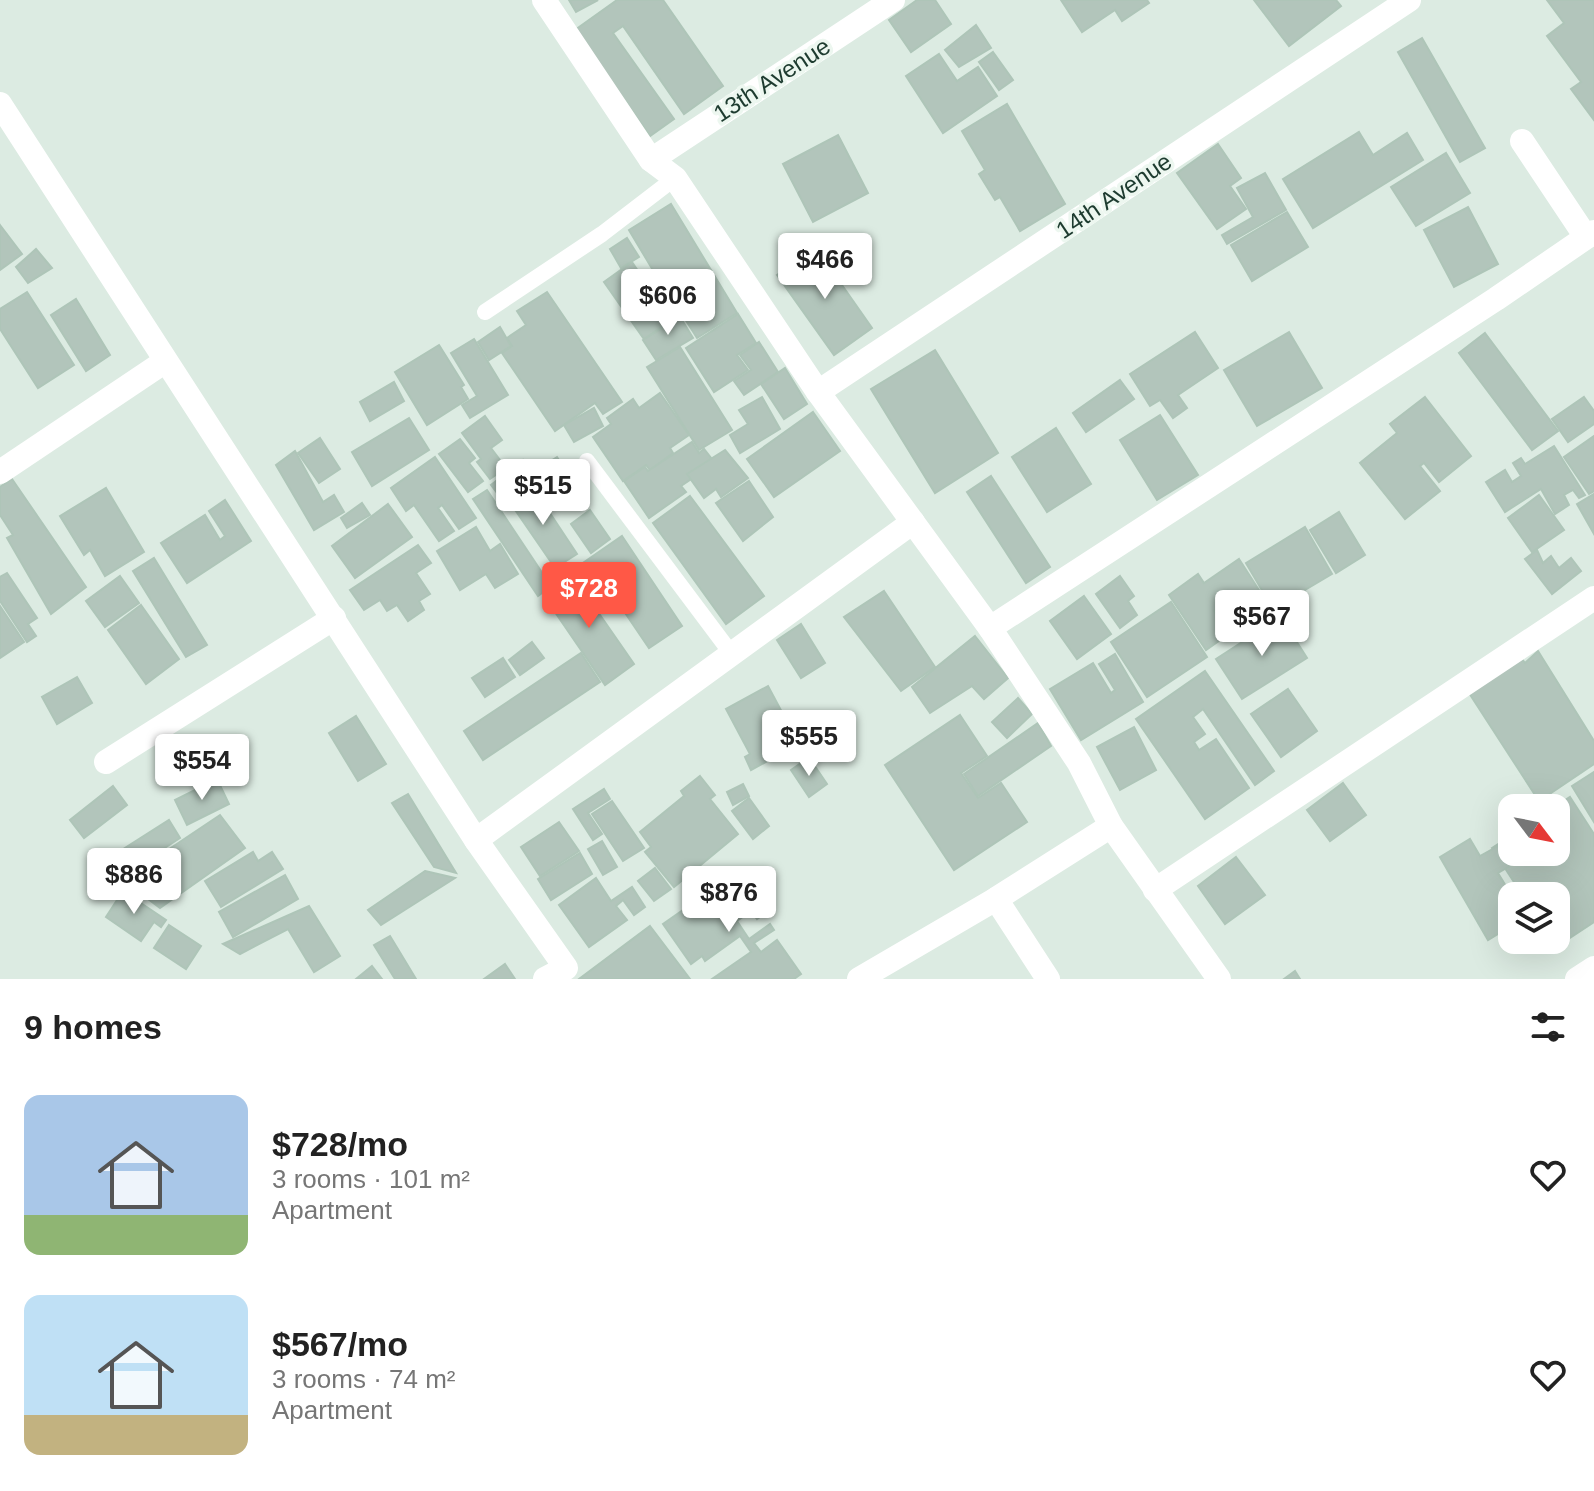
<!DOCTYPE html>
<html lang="en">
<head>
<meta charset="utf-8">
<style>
  body { margin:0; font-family:Helvetica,sans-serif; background:#f6f6f6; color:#222; height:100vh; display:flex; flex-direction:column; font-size:30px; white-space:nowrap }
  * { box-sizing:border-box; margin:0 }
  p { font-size:26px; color:#767676 }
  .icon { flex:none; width:44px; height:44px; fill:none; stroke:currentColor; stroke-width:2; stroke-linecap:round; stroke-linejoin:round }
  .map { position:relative; height:979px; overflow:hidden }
  .sheet { display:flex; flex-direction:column; background:#fff; flex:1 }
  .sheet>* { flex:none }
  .needle { width:52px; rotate:122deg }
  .controls { position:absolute; left:1498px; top:794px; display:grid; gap:16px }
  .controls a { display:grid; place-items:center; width:72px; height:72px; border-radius:16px; background:#fff; box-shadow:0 8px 32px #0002; font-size:40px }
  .price { position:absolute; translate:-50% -68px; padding:0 18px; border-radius:8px; background:#fff; color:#222; font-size:26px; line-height:52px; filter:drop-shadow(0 2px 4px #0008) }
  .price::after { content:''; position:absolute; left:50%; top:48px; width:24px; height:18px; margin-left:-12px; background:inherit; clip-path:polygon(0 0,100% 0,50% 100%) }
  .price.current { background:#ff5846; color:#fff }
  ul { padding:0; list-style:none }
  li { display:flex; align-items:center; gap:24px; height:200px; padding:0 24px }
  li span { display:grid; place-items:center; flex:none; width:224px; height:160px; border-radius:16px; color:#555 }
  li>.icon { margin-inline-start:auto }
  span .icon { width:96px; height:96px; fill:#fffc; stroke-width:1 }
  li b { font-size:34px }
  h2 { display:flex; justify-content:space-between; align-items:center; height:96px; padding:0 24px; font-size:34px }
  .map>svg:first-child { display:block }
</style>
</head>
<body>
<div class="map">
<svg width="1594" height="979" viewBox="0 0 1594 979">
  <rect width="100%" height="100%" fill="#dcebe2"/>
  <!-- building -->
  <g fill="#b2c5bb" stroke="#aec5b8" stroke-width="2">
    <path d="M569,0H598L576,12Z"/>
    <path d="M617,0H663L723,86L684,114L623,26L613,33L674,119L650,136L575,30Z"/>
    <path d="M917,0H935L951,24L911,52L889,20Z"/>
    <path d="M1061,0H1147L1149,3L1122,21L1115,10L1082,32Z"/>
    <path d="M1254,0H1336L1341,6L1289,46Z"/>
    <path d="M1547,0H1594V120L1571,89L1581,82L1547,36L1564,23Z"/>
    <path d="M976,25L991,48L959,67L945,50Z"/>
    <path d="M1422,38L1485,148L1460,162L1398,52Z"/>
    <path d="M993,52L1013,80L999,90L979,62Z"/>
    <path d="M939,54L957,81L978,67L997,96L943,133L906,76Z"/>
    <path d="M1007,104L1065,204L1020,231L1000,197L995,200L979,174L985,170L962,131Z"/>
    <path d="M1359,132L1373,155L1407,133L1423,160L1313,228L1283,179Z"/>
    <path d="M838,135L868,193L813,222L783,164Z"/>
    <path d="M1218,144L1241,178L1230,186L1246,209L1217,229L1177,173Z"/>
    <path d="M1446,153L1470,193L1416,226L1391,187Z"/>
    <path d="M1265,173L1286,210L1227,244L1222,235L1253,217L1237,188Z"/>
    <path d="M671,204L737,313L697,338L678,308L671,312L655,285L660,282L629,230Z"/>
    <path d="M1468,207L1498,264L1454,287L1424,230Z"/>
    <path d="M1287,212L1308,247L1252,281L1231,245Z"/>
    <path d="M0,225L22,254L0,270Z"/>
    <path d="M627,238L639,257L621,268L610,249Z"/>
    <path d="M816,248L872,328L834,355L777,275Z"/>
    <path d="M36,249L52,268L28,283L16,267Z"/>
    <path d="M632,262L653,293L646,298L663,326L644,339L604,282Z"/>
    <path d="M27,292L74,365L38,388L0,329V309Z"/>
    <path d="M547,292L622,402L603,414L595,403L555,431L502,353L512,346L507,338L526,325L517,311Z"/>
    <path d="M76,299L110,355L86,371L51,315Z"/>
    <path d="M677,312L693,338L656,360L643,340L664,327L661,322Z"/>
    <path d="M738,314L756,343L737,355L748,370L714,392L686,348Z"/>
    <path d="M500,327L511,346L489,360L478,342Z"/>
    <path d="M1195,332L1218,368L1178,395L1187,408L1173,418L1160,400L1150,406L1130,374Z"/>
    <path d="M1289,332L1322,388L1257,426L1224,370Z"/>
    <path d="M1485,333L1558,431L1532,450L1459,353Z"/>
    <path d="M474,339L508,395L470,418L462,405L477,396L451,353Z"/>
    <path d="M759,342L778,372L744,395L734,381L751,370L740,355Z"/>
    <path d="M439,345L464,385L461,387L468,399L427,425L395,372Z"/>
    <path d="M680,347L732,430L699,450L647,367Z"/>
    <path d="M935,350L998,453L935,493L871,389Z"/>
    <path d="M785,368L807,404L784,419L761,384Z"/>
    <path d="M1120,380L1134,399L1086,432L1073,413Z"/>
    <path d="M394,382L404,401L370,421L360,402Z"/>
    <path d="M660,393L689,435L670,448L673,453L650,470L646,465L623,481L593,437L611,424L607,418L633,399L639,408Z"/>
    <path d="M762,397L780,429L740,453L730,435L748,424L739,410Z"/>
    <path d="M1425,397L1471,456L1439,482L1424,463L1420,466L1440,491L1405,519L1360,463L1397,433L1390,424Z"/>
    <path d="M1584,397L1594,411V424L1568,442L1552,419Z"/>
    <path d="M594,408L603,426L574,442L564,425Z"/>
    <path d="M813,412L840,451L774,497L747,459Z"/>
    <path d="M1160,415L1198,475L1157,500L1120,440Z"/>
    <path d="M485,416L502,440L491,448L506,468L490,479L477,462L481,459L462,433Z"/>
    <path d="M409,418L429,450L372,486L352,452Z"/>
    <path d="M1056,428L1091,484L1047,512L1012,457Z"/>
    <path d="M1594,436V491L1589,494L1564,457Z"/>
    <path d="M320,438L340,469L319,483L298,453Z"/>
    <path d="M460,439L475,458L469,463L483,481L468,492L439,454Z"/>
    <path d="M692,442L699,453L704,449L715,463L681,486L686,492L649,518L624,481L645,467L648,471Z"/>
    <path d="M1554,446L1585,495L1579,498L1573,490L1564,495L1569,505L1555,514L1541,489L1505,512L1486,482L1505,470L1512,482L1521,476L1513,463L1521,458L1525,464Z"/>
    <path d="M725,450L748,478L721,497L716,489L704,498L687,474Z"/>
    <path d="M295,451L323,502L334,495L344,512L314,530L276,465Z"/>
    <path d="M435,457L476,518L459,529L442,505L438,508L454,531L439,541L414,505L406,511L391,488Z"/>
    <path d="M557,457L588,505L580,510L549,462Z"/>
    <path d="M523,460L533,474L501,498L491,485Z"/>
    <path d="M991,476L1050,567L1026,583L967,492Z"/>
    <path d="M12,479L86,587L51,614L7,538L13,535L0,515V487Z"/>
    <path d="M749,481L773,517L743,541L716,503Z"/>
    <path d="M532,486L577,554L555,568L509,501Z"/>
    <path d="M106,488L144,552L105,576L90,550L84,555L60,516Z"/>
    <path d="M487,490L551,586L538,596L473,499Z"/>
    <path d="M1594,494V534L1577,504Z"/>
    <path d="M1539,495L1564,530L1532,552L1508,518Z"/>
    <path d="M690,496L764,596L726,624L653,523Z"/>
    <path d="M225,500L251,541L187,583L161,543L205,515L220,540L225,536L209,511Z"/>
    <path d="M362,503L370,515L347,528L341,518Z"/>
    <path d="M388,504L412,537L355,578L332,546Z"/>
    <path d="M590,510L610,539L591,553L571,524Z"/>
    <path d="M1339,512L1365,555L1336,573L1310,530Z"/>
    <path d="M476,527L490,551L500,544L518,574L495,588L486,574L460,590L437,551Z"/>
    <path d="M1305,527L1332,574L1273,609L1246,563Z"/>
    <path d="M622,536L682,626L649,648L596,570L588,576L580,565Z"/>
    <path d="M418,545L431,563L416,573L430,594L419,601L424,610L408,621L397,605L387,611L380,600L364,610L350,590Z"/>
    <path d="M1537,550L1543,563L1551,556L1559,568L1571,558L1581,571L1552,594L1525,559Z"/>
    <path d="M154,558L207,645L186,657L133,571Z"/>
    <path d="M1239,559L1266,601L1232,626L1219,608L1214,611L1230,633L1206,650L1169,595L1198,574L1204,583Z"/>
    <path d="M7,573L37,618L28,624L36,636L27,642L0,601V577Z"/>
    <path d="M120,576L139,603L105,627L86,601Z"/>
    <path d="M573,576L634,664L605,685L544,596Z"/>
    <path d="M1120,576L1134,596L1128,601L1137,615L1120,628L1096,594Z"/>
    <path d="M884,591L935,667L901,691L844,617Z"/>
    <path d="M1084,596L1111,634L1077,659L1050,621Z"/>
    <path d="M1171,602L1207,657L1147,697L1111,642Z"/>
    <path d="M141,605L179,659L146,684L108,630Z"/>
    <path d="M0,606L24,642L0,658Z"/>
    <path d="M1281,617L1307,658L1242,699L1216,659Z"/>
    <path d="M801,624L825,663L801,678L777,640Z"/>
    <path d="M975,636L1008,678L984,699L972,686L930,713L912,687Z"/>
    <path d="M532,642L544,658L520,675L509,660Z"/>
    <path d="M1538,651L1594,741V764L1539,801L1469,693L1519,655L1525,663Z"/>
    <path d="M581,653L600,682L483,760L464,731Z"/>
    <path d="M1115,654L1143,702L1081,740L1050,689L1093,663L1111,693L1115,690L1099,664Z"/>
    <path d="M503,658L515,677L485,697L472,678Z"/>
    <path d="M1205,671L1274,771L1255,785L1203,709L1193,717L1205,734L1194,742L1199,750L1216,739L1249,788L1205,819L1136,719Z"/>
    <path d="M77,677L92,703L57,724L42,697Z"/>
    <path d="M768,686L799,744L751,770L745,757L750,754L726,709Z"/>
    <path d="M1288,689L1317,731L1281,757L1251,714Z"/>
    <path d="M1018,698L1032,714L1007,738L992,722Z"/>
    <path d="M960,715L987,756L961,773L978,798L1001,783L1027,822L954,870L885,765Z"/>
    <path d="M356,716L386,764L358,781L329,733Z"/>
    <path d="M1038,723L1051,746L978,796L964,774Z"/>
    <path d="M1134,727L1156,770L1120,790L1097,747Z"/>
    <path d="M812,762L827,784L809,797L791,770L801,763L804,768Z"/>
    <path d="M1594,772V822L1572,786Z"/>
    <path d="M700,776L715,795L710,799L738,834L674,887L645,852L651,847L640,832L684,796L681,791Z"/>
    <path d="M217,779L229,804L187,825L175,800Z"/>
    <path d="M1343,783L1366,815L1330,841L1307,810Z"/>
    <path d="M743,784L749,796L733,805L727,792Z"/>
    <path d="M113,786L127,805L84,838L70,820Z"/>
    <path d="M604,789L610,799L588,813L602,834L593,840L573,809Z"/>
    <path d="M408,794L456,873L434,867L392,803Z"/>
    <path d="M1570,797L1594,834V922L1556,947L1552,940H1556V896H1523L1492,848L1512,835V852H1556V808H1553Z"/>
    <path d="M749,798L769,826L753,839L732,811Z"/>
    <path d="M612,801L644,848L623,861L592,814Z"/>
    <path d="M220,815L245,848L160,908L123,880Z"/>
    <path d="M169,820L180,838L129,871L117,853Z"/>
    <path d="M559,822L579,851L540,876L521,847Z"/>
    <path d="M1470,839L1480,856L1498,846L1510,866L1498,873L1512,896V903L1501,909L1511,926L1488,940L1440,857Z"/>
    <path d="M602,841L617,867L603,875L588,849Z"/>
    <path d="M253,852L258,861L272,852L283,869L221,907L205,881Z"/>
    <path d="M580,853L592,874L551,900L538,879Z"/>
    <path d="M1236,857L1265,895L1225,924L1198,886Z"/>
    <path d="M655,868L671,889L654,901L638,881Z"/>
    <path d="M425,871L455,878L381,925L368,910Z"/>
    <path d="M736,873L764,914L757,919L751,911L737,921L749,939L770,924L774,930L754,943L761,952L777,940L801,974L794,979H712L751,952L740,936L705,961L702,956L691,964L663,924Z"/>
    <path d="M285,875L298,899L233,937L219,912Z"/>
    <path d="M596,878L611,901L632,887L645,907L634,915L623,900L616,906L627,920L589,947L559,905Z"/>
    <path d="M123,891L166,920L161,927L154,922L141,941L106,917Z"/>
    <path d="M309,906L340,956L314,972L288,929L240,954L223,944Z"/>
    <path d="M169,925L201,946L186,969L154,948Z"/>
    <path d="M650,926L690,979H579Z"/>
    <path d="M390,936L416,979H395L374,945Z"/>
    <path d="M505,964L515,979H484Z"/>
    <path d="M372,966L382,979H356Z"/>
    <path d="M1295,971L1300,979H1284Z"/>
  </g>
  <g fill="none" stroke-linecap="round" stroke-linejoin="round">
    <!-- lane -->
    <g stroke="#fff" stroke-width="16">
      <path d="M485,312L602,234L675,178"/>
      <path d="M587,461L731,653"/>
    </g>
    <!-- street -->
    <g stroke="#fff" stroke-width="24">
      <path d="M544,0L651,160L675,178L818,392L990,628L1079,763L1111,826L1219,979"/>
      <path d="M0,104L476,840L566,968L545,979"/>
      <path d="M1522,141L1586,237"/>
      <path d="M651,160L893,0"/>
      <path d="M818,392L1409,0"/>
      <path d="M0,472L164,362"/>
      <path d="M990,628L1496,299L1594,232"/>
      <path d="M106,762L334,618"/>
      <path d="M476,840L913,522"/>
      <path d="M1155,890L1594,598"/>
      <path d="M996,899L1048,979"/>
      <path d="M859,979L996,899L1111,826"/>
      <path d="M1577,979L1594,968"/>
    </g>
  </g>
  <g text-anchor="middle" stroke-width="7" stroke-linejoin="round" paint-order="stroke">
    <!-- street labels -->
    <g font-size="24" fill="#1d3b2f" stroke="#edf7f0">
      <text transform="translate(772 80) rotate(-33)" y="8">13th Avenue</text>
      <text transform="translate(1114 196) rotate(-34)" y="8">14th Avenue</text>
    </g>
  </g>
</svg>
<div class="controls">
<a><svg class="needle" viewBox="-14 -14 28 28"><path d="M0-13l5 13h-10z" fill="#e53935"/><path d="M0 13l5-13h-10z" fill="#767676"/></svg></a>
<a><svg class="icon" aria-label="layers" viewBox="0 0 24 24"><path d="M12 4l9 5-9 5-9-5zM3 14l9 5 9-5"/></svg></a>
</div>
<b class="price" style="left:825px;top:301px">$466</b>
<b class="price" style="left:668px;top:337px">$606</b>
<b class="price" style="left:543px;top:527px">$515</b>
<b class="price current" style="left:589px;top:630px">$728</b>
<b class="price" style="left:1262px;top:658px">$567</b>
<b class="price" style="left:809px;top:778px">$555</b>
<b class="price" style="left:202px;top:802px">$554</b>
<b class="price" style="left:134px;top:916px">$886</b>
<b class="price" style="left:729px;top:934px">$876</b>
</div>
<section class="sheet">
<h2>9 homes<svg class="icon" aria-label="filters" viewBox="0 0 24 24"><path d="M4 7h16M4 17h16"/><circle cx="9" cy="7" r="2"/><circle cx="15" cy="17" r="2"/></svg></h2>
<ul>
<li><span style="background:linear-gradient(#a9c7e8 75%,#8fb573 0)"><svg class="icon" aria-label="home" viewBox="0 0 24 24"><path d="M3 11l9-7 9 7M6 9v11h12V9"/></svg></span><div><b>$728/mo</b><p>3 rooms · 101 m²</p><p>Apartment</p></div><svg class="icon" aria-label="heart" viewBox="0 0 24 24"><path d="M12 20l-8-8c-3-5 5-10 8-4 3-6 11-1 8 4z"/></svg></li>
<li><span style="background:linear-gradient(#bfe0f5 75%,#c2b280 0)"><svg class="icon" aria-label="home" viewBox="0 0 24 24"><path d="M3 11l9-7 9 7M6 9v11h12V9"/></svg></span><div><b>$567/mo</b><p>3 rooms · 74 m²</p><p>Apartment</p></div><svg class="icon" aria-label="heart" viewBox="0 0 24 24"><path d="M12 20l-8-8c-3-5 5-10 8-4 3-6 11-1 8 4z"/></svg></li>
</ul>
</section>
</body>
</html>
